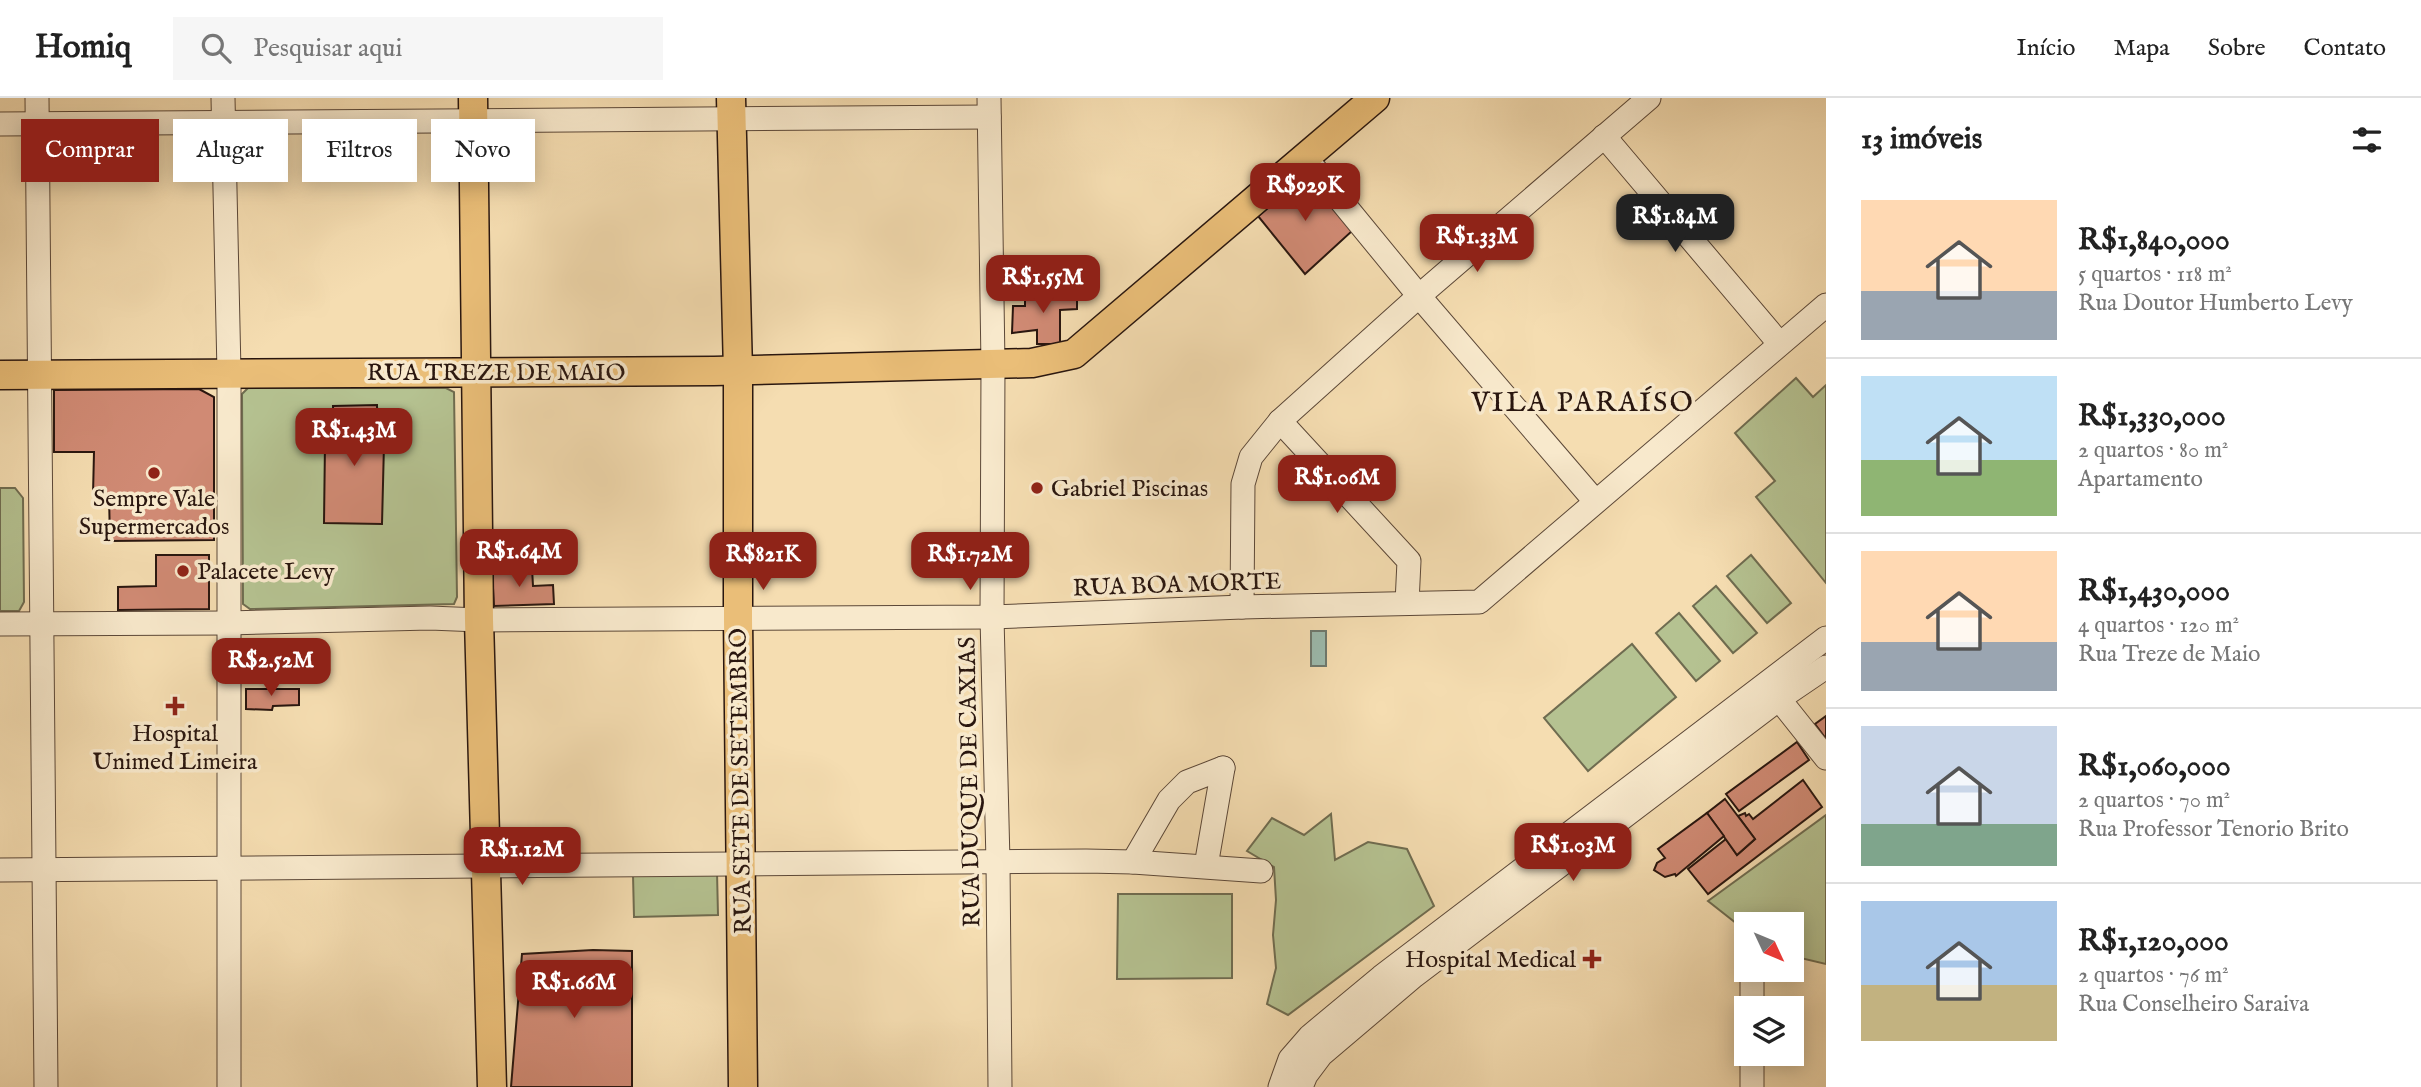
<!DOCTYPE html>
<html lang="pt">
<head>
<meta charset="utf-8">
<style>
  body { margin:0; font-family:"IM FELL English",serif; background:#f6f6f6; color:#222; height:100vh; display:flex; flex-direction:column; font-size:26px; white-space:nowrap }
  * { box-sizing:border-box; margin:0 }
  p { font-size:23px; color:#767676 }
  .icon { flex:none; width:38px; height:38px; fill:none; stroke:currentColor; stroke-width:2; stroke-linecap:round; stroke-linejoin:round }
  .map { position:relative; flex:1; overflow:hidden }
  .details { display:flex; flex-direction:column; background:#fff; width:595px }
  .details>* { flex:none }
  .hud { position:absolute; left:21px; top:21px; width:665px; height:63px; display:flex; gap:14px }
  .needle { width:46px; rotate:134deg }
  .buttons { position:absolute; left:1734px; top:814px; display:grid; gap:14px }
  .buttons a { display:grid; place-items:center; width:70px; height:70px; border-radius:0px; background:#fff; box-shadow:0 4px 18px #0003; font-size:35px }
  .price { position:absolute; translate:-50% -60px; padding:0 16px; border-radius:14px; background:#8f2418; color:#fff; font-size:23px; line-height:46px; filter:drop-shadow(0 2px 4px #0008) }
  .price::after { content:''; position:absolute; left:50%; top:42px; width:21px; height:16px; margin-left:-10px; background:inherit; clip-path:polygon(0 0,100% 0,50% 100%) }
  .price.on { background:#222; color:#fff }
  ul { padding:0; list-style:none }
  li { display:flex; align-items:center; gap:21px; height:175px; padding:0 35px }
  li+li { border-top:2px solid #e0e0e0 }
  li span { display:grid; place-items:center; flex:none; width:196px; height:140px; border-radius:0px; color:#555 }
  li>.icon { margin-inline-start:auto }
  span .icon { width:84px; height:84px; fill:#fffc; stroke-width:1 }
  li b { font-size:30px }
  h2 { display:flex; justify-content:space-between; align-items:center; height:84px; padding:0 35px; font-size:30px }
  .chip { padding:0 24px; border-radius:0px; background:#fff; box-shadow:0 4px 18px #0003; font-size:24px; line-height:63px }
  .chip.on { background:#8f2418; color:#fff }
  header { display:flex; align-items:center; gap:42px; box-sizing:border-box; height:98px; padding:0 35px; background:#fff; border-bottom:2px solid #e0e0e0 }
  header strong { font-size:33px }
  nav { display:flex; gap:38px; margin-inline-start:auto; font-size:24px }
  .search { width:490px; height:63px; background:#f6f6f6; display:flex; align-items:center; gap:18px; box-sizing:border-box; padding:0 24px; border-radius:0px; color:#767676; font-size:26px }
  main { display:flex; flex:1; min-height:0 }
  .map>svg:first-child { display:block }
</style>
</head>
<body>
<header>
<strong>Homiq</strong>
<div class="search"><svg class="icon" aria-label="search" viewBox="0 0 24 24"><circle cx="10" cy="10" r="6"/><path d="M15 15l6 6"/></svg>Pesquisar aqui</div>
<nav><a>Início</a><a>Mapa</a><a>Sobre</a><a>Contato</a></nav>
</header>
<main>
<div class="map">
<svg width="1826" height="989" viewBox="0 0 1826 989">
  <rect width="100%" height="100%" fill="#f5ddb1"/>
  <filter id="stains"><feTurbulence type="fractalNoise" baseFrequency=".00286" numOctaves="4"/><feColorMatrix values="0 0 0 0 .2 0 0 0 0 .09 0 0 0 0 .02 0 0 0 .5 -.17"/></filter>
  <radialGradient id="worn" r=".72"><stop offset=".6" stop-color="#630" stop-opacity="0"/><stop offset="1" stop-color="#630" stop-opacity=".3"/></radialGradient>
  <!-- green -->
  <g fill="#b5c291" stroke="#6f6c50" stroke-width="2">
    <path d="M1796,280L1813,299L1826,287V485L1756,399L1775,383L1735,335Z"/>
    <path d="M248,290H446L454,294L457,499L454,506L250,511L243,506L242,296Z"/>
    <path d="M0,390H15L23,400L24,504L19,513H0Z"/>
    <path d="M1751,457L1791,505L1767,525L1727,478Z"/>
    <path d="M1716,488L1757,535L1733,555L1693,508Z"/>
    <path d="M1679,515L1720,563L1696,583L1656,535Z"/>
    <path d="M1632,546L1676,599L1588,673L1544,620Z"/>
    <path d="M1331,716L1335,762L1368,744L1407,751L1434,808L1288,917L1267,906L1276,870L1273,837L1276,802L1274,769L1247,753L1272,720L1304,737Z"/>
    <path d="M1826,717V866L1792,858V826H1746V833L1708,803Z"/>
    <path d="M717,774L718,817L634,819L633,777Z"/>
    <path d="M1118,796H1232V880L1117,881Z"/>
  </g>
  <!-- water -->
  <rect fill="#9cbbae" stroke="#6e796e" stroke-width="2" x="1311" y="533" width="15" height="35"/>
  <!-- building -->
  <g fill="#d08a74" stroke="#29160f" stroke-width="2">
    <path d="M1305,75L1352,133L1305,176L1258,118Z"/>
    <path d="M1077,193V211L1060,212V246H1037V232L1012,235L1013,208H1025V195Z"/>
    <path d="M199,291L214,299V442L110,443L109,397H93L94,354H54V292Z"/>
    <path d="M377,307L378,345L384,346L382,426L324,425L325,345L334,343L333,308Z"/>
    <path d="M156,457H209V511L118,512V489L156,488Z"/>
    <path d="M532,470L533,488L553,487L554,506L494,508L492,472Z"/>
    <path d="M246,591H299V607L273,608L272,612L246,611Z"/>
    <path d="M1826,618V641L1815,626Z"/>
    <path d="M1797,644L1809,662L1739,713L1726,696Z"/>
    <path d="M1803,682L1822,709L1708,796L1688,771L1726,741L1737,757L1755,741L1738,718L1745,715L1746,718L1749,716L1753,721Z"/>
    <path d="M1725,701L1755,741L1737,757L1707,715Z"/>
    <path d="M1707,715L1724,738L1676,778L1675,776L1665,779L1654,772L1657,765L1665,760L1658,751Z"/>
    <path d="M593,852L632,853V989H511L522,856Z"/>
  </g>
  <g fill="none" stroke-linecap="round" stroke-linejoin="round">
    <!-- minor casing -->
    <g stroke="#5c4838" stroke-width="25">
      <g id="minor">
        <path d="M37,0L46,989"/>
        <path d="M223,0L229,274V989"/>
        <path d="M989,0L993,267L992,519L998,764L1000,989"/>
        <path d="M0,26L989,19"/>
        <path d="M1604,38L1779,245"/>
        <path d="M1305,59L1419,198L1595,403"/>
        <path d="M1280,323L1409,463L1407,505"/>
        <path d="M1242,509L1243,386L1251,359L1280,323L1419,198L1649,0"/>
        <path d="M0,526L228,525L430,520L479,522L992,519L1242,509L1479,504L1826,207"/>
        <path d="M1779,601L1826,660"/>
        <path d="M1133,764L1169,702L1187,684L1223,670"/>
        <path d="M1206,768L1223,670"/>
        <path d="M0,772L1086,763L1133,764L1261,773"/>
        <path d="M1752,882V910"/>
        <path d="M1752,956V989"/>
        <path d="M1280,989L1290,961L1310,938L1381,879L1826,540"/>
        <path d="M1301,989L1306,977L1321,957L1414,878L1779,601L1826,569"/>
      </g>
    </g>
    <!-- major casing -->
    <g stroke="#29160f" stroke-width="31">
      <g id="major">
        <path d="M473,0L479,522L492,989"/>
        <path d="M731,0L738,273V521L743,989"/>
        <path d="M0,277L714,273L1032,265L1074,256L1375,0"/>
      </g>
    </g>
    <!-- minor -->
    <use href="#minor" stroke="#f8e9cc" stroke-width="23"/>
    <!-- major -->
    <use href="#major" stroke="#eabe78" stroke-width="28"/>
  </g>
  <!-- markers -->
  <g fill="#8f2418" stroke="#f8e9cc" stroke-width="2.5">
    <circle cx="154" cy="375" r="7"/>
    <circle cx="1037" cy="390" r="7"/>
    <circle cx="183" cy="473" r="7"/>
    <path d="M171.5 597.5h7v7h7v7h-7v7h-7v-7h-7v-7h7z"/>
    <path d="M1588.5 850.5h7v7h7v7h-7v7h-7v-7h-7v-7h7z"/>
  </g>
  <g text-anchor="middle" stroke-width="7" stroke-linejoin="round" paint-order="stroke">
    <!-- street labels -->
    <g font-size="24" fill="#29160f" stroke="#f8e9cc">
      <text x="496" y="282">RUA TREZE DE MAIO</text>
      <text transform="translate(1177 486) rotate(-2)" y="8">RUA BOA MORTE</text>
      <text transform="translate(740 683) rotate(-91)" y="8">RUA SETE DE SETEMBRO</text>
      <text transform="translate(969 684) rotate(-91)" y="8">RUA DUQUE DE CAXIAS</text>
    </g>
    <!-- poi labels -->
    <g font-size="24" fill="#29160f" stroke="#f8e9cc" text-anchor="start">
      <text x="1051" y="398">Gabriel Piscinas</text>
      <text x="154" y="408" text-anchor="middle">Sempre Vale<tspan x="154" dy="28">Supermercados</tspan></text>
      <text x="197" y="481">Palacete Levy</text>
      <text x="175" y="643" text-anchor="middle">Hospital<tspan x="175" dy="28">Unimed Limeira</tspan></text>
      <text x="1576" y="869" text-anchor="end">Hospital Medical</text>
    </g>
    <!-- quarter labels -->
    <g font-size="28" letter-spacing="2" fill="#29160f" stroke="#f8e9cc">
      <text x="1583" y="313">VILA PARAÍSO</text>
    </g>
  </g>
  <rect width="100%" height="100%" filter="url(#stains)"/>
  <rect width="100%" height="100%" fill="url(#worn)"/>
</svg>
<div class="buttons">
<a><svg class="needle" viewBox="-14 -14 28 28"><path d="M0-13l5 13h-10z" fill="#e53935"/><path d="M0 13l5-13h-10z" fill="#767676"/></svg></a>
<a><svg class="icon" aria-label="layers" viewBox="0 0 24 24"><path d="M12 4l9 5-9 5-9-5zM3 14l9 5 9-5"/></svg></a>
</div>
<b class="price" style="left:1305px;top:125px">R$929K</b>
<b class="price on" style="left:1675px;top:156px">R$1.84M</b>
<b class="price" style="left:1477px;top:176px">R$1.33M</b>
<b class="price" style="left:1043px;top:217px">R$1.55M</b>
<b class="price" style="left:354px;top:370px">R$1.43M</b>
<b class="price" style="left:1337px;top:417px">R$1.06M</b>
<b class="price" style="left:519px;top:491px">R$1.64M</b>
<b class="price" style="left:763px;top:494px">R$821K</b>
<b class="price" style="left:970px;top:494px">R$1.72M</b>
<b class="price" style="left:271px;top:600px">R$2.52M</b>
<b class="price" style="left:1573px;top:785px">R$1.03M</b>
<b class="price" style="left:522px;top:789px">R$1.12M</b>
<b class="price" style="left:574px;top:922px">R$1.66M</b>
<div class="hud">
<a class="chip on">Comprar</a>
<a class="chip">Alugar</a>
<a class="chip">Filtros</a>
<a class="chip">Novo</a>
</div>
</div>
<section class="details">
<h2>13 imóveis<svg class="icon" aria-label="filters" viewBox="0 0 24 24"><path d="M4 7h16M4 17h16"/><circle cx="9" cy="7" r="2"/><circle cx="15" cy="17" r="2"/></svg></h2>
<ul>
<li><span style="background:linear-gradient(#ffd9b3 65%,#9aa5b1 0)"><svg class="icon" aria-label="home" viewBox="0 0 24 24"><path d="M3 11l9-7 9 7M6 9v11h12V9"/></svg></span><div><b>R$1,840,000</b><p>5 quartos · 118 m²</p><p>Rua Doutor Humberto Levy</p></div></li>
<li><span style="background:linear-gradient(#bfe0f5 60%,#8fb573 0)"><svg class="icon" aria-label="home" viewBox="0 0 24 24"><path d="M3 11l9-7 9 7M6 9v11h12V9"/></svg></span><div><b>R$1,330,000</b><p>2 quartos · 80 m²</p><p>Apartamento</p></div></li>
<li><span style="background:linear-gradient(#ffd9b3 65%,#9aa5b1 0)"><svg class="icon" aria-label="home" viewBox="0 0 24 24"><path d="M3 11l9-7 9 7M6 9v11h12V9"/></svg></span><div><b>R$1,430,000</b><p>4 quartos · 120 m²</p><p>Rua Treze de Maio</p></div></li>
<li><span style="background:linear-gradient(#c9d6e8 70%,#7fa58c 0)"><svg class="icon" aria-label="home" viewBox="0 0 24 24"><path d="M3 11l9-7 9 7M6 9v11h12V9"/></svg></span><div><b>R$1,060,000</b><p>2 quartos · 70 m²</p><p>Rua Professor Tenorio Brito</p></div></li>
<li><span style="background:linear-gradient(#a9c7e8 60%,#c2b280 0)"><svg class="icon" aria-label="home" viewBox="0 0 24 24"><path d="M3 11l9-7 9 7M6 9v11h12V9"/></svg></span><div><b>R$1,120,000</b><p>2 quartos · 76 m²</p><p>Rua Conselheiro Saraiva</p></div></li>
</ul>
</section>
</main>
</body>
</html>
